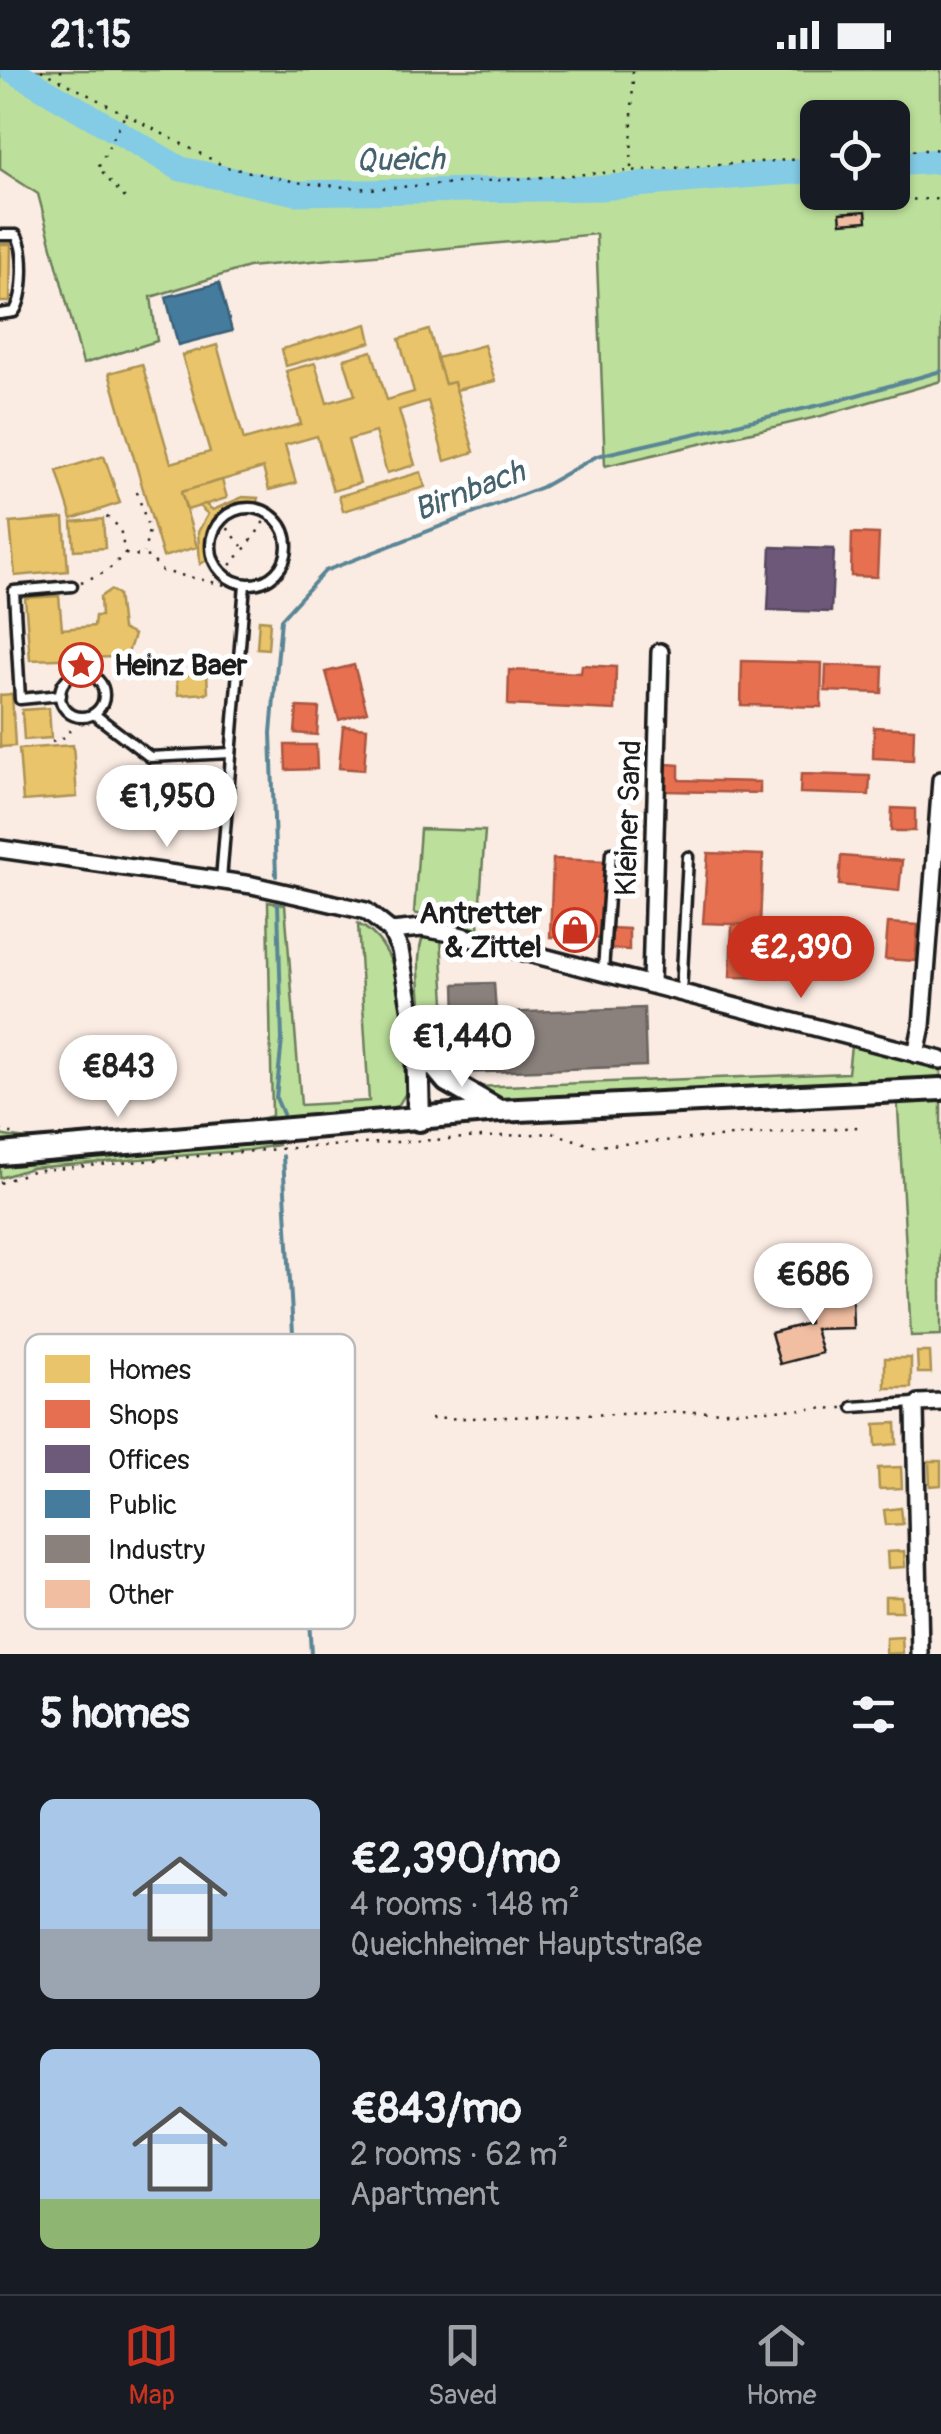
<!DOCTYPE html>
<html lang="en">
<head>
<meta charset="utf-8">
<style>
  body { margin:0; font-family:Pangolin,sans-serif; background:#20242c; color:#f1f3f6; height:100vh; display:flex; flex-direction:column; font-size:38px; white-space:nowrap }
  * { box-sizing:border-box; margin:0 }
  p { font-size:32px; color:#9ea1a6 }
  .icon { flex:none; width:55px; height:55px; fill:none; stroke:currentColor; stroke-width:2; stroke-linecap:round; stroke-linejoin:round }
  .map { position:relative; height:1584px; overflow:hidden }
  .drawer { display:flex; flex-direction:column; background:#171b24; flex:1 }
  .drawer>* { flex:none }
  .buttons { position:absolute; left:800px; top:30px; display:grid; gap:20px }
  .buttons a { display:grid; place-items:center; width:110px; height:110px; border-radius:15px; background:#171b24; box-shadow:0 2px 8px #0004; font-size:50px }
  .price { position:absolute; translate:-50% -85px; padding:0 22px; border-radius:35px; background:#fff; color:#222; font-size:32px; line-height:65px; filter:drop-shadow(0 2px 5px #0008) }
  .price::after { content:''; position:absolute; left:50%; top:60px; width:30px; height:22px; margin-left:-15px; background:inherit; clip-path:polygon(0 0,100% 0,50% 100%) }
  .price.on { background:#c8321e; color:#fff }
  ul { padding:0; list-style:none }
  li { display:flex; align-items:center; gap:30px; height:250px; padding:0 40px }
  li span { display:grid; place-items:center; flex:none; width:280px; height:200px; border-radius:15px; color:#555 }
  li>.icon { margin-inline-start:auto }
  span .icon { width:120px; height:120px; fill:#fffc; stroke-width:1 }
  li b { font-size:42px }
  h2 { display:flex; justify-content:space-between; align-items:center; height:120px; padding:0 40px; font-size:42px }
  .status { display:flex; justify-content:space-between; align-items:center; height:70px; padding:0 50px; background:#171b24; direction:ltr }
  .status svg { height:28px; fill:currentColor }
  .menu { display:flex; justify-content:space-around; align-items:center; height:140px; border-top:2px solid #363941; background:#171b24; font-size:28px; color:#9ea1a6 }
  .menu a { display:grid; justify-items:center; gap:5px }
  .menu .on { color:#c8321e }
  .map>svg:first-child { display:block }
</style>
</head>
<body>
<div class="status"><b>21:15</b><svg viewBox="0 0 49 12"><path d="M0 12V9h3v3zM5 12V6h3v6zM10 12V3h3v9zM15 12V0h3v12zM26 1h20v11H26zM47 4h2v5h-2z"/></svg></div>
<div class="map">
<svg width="941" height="1584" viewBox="0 0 941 1584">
  <rect width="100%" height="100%" fill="#fbece3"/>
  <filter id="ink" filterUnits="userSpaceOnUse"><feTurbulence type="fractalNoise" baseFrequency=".01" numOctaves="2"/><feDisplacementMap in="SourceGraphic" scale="20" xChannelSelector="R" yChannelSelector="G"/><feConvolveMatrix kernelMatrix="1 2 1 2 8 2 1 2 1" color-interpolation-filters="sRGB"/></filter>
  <g filter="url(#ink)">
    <!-- green -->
    <g fill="#bce09b" stroke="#6c7e5c" stroke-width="2.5" fill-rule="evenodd">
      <path d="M0,0H941V311L821,346L605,396L596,164L248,197L151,227L157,271L83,294L38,124L0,99ZM818,48H892V122H818Z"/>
      <path d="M420,759L485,761L478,859L414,843Z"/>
      <path d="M268,832L285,835L301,1035L369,1031L358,854C409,878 405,968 409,1018L398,1036L373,1044L0,1077V1065C49,1077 220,1060 272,1046Z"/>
      <path d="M423,865L441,869L449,996L474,1017L848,1003L851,976L941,996V1005L934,1010L483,1032C431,997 425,983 420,921C419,901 417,885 423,865Z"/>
      <path d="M941,1019V1265L911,1266L897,1021Z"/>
      <path d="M277,1071L278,1075L249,1080L31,1098L0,1108V1090Z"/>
    </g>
    <!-- homes -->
    <g fill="#e9c46a" stroke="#ac9253" stroke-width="2.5">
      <path d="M0,174H11L10,232H0Z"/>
      <path d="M367,254L371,272L286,296L282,279Z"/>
      <path d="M429,260L445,314L454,312L474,382L445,391L428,331L399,340L415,395L387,403L375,362L348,370L360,413L333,421L317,366L285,375L296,413L269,420L263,398L181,422L197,477L163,487L109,303L142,294L171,393L210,382L182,285L217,275L244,370L301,354L286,301L315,293L327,333L355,325L344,289L372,281L387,330L414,322L399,269Z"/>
      <path d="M484,275L495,311L456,320L454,312L445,314L437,288Z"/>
      <path d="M104,386L120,433L72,449L57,401Z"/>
      <path d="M421,402L425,417L343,441L339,426Z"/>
      <path d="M222,410L227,428L187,440L181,422Z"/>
      <path d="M243,427L258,428L255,437L231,439L214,452L207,473L209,489L200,494L198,462L208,444L199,436L205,434L213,440Z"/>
      <path d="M64,448L68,501L15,506L10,453Z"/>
      <path d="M103,449L105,478L74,480L72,452Z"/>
      <path d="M110,520L118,524L122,559L134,565L125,592L118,593L115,587L30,590L25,528L59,526L62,559L94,556L95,546H101L100,527Z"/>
      <path d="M259,550L270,551L268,579L257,578Z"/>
      <path d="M207,603L208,623L178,625L176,605Z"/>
      <path d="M12,624L15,676L0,677V625Z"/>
      <path d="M49,638L51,668L24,670L22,640Z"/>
      <path d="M73,675L77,727L23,731L19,679Z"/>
      <path d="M917,1282H930L931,1303H918Z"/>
      <rect x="885" y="1288" width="26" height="30"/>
      <path d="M896,1353L897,1374L876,1376L875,1354Z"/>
      <path d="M929,1391H941V1415L930,1416Z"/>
      <path d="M901,1397L902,1418L879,1419L878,1398Z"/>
      <path d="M901,1438L903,1454L886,1455L884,1440Z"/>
      <path d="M904,1481L905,1497L888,1498L887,1482Z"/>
      <path d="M885,1526H901L902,1541H885Z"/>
      <path d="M902,1567L903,1583L886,1584V1568Z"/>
    </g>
    <!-- shops -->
    <g fill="#e76f51" stroke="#aa5641" stroke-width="2.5">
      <path d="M852,463L879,464L877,507L851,506Z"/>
      <path d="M742,591L822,593L821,637L741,635Z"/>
      <path d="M354,595L367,642L339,650L326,602Z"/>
      <path d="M582,595L616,597L615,640L508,635L509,600L581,603Z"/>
      <path d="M826,595L883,597L882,623L825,621Z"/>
      <path d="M297,637L319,638L317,665L295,663Z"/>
      <path d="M343,656L367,658L364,700L339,698Z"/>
      <path d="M874,657L914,659L913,690L873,688Z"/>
      <path d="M285,675H316L317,699L286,700Z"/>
      <path d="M667,694L679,695V710L760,712V723L666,721Z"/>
      <path d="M801,704L870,706L869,725L800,723Z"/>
      <path d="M892,738L915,739V761H891Z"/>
      <path d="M708,783L763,785L760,855L703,853Z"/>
      <path d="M841,786L902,791L899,821L839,815Z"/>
      <path d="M553,789L604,791L602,868L550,867Z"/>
      <path d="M888,853L918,855L915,891L885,889Z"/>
      <path d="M732,854L794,856L793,908L730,907Z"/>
      <path d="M611,858L629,859V880L611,879Z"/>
    </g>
    <!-- offices -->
    <path fill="#6d597a" stroke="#55475e" stroke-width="2.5" d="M771,477L834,479L831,542L768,540Z"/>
    <!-- public -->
    <path fill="#457b9d" stroke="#395e76" stroke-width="2.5" d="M219,213L232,261L178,275L166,227Z"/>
    <!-- industry -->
    <path fill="#8a817c" stroke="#69635f" stroke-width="2.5" d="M494,913L496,943L644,938L646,996L458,1003L455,914Z"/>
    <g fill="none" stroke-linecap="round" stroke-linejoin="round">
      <!-- stream -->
      <g stroke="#5a8595" stroke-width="4">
        <path d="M276,806L271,663L281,549L325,501L542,417L597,386L833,332L941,301"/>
        <path d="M278,834L282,970L276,1028L283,1044"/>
        <path d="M283,1086L311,1584"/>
      </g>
      <!-- river -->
      <g stroke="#84cbe5" stroke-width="25">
        <path d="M12,0L181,99L296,123L600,118L818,100"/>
        <path d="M892,94L941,91"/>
      </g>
    </g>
    <!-- building -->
    <g fill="#f1bea2" stroke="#1c1c1c" stroke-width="2.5">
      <path d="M866,141L867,151L841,153L840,143Z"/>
      <path d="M852,1227L853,1258L815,1259L822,1283L780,1294L771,1263L809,1253L808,1228Z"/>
    </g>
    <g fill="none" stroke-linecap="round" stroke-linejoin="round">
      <!-- service casing -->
      <g stroke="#1c1c1c" stroke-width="15">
        <g id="service">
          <path d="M0,165H16C26,179 25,227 14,242L0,244"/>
          <circle cx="249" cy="476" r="38"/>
          <circle cx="82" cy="625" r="22"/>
          <path d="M61,625L20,629L14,521L72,516"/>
          <path d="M94,644L150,687L231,683"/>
          <path d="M221,810L245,514"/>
          <path d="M603,901L611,783"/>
          <path d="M681,923L688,787"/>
          <path d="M853,1337L915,1333"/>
        </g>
      </g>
      <!-- minor casing -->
      <g stroke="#1c1c1c" stroke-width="22">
        <g id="minor">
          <path d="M0,779L252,815L366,841L391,861L400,880L417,975"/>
          <path d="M391,861L422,858L451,863L941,990"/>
          <path d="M651,914L660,582"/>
          <path d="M916,984L922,956L941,710"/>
          <path d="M920,1584L915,1338L919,1333L941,1332"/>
        </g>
      </g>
      <!-- secondary casing -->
      <g stroke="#1c1c1c" stroke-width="28">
        <g id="secondary">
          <path d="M417,975L447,1011L499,1041"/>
          <path d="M417,975L419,1050"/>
          <path d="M0,1084L499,1041L941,1019"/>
        </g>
      </g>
      <!-- path -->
      <g stroke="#1c1c1c" stroke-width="2.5" stroke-dasharray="2.5 8" stroke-linecap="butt">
        <path d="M41,0L226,97L302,113L370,119L818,88"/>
        <path d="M61,0V9"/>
        <path d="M892,82L941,79"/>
        <path d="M631,98L633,0"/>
        <path d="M125,128L98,98L125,45"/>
        <path d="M892,130L941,129"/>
        <path d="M137,422L149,460L144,483"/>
        <path d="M221,450L242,476"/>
        <path d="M125,484L150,487L162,501L234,517"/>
        <path d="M223,503C241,483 257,467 268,443"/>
        <path d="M81,512L106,502L125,484L120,458L106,446"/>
        <path d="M78,590L79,604"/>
        <path d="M52,672L68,666L74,645"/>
        <path d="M0,1060L19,1065"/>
        <path d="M0,1113L32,1101L277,1079L553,1063L594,1076L858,1057"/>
        <path d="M431,1349L844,1338"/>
      </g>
      <!-- service -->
      <use href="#service" stroke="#fff" stroke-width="8"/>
      <!-- minor -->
      <use href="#minor" stroke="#fff" stroke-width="15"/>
      <!-- secondary -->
      <use href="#secondary" stroke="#fff" stroke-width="20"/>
    </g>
  </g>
  <!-- icons -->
  <defs>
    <g id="sight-ring" transform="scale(2.25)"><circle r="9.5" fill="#fff" stroke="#c8321e" stroke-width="1.5"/><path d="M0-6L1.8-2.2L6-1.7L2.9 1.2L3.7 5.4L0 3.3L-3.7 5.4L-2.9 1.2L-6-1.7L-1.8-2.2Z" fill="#c8321e"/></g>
    <g id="shop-ring" transform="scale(2.25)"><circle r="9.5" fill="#fff" stroke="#c8321e" stroke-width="1.5"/><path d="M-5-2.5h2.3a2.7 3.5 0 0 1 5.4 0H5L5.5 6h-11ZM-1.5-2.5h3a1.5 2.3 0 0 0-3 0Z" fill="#c8321e"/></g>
  </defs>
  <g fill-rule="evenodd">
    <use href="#sight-ring" x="81" y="595"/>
    <use href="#shop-ring" x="575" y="860"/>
  </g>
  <g text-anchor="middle" stroke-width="10" stroke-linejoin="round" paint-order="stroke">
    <!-- poi labels -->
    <g font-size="30" font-weight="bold" fill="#1c1c1c" stroke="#fff" text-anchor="start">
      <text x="114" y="605">Heinz Baer</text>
      <text x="542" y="853" text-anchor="end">Antretter<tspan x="542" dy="34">&amp; Zittel</tspan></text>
    </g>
    <!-- street labels -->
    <g font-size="30" fill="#1c1c1c" stroke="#fff">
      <text transform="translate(628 748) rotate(-88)" y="10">Kleiner Sand</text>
    </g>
    <!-- water labels -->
    <g font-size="32" font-style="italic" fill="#46626c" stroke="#fff">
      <text transform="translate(400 89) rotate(-1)" y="11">Queich</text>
      <text transform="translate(469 420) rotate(-21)" y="11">Birnbach</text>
    </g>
  </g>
  <!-- legend -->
  <rect x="25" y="1264" width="330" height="295" rx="15" fill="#fff" stroke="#bbb" stroke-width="2.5"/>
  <rect x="45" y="1285" width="45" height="28" fill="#e9c46a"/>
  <rect x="45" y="1330" width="45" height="28" fill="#e76f51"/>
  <rect x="45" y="1375" width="45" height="28" fill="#6d597a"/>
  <rect x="45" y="1420" width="45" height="28" fill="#457b9d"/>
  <rect x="45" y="1465" width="45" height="28" fill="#8a817c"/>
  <rect x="45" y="1510" width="45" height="28" fill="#f1bea2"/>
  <g font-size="28" fill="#1c1c1c">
    <text x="108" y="1309">Homes</text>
    <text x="108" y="1354">Shops</text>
    <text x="108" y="1399">Offices</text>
    <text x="108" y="1444">Public</text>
    <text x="108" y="1489">Industry</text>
    <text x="108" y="1534">Other</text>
  </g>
</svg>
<div class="buttons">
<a><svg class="icon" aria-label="locate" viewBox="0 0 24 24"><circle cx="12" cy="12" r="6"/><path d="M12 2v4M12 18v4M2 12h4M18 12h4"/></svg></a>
</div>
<b class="price" style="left:167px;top:780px">€1,950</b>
<b class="price on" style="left:801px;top:931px">€2,390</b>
<b class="price" style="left:462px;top:1020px">€1,440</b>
<b class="price" style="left:118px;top:1050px">€843</b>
<b class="price" style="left:813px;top:1258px">€686</b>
</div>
<section class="drawer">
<h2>5 homes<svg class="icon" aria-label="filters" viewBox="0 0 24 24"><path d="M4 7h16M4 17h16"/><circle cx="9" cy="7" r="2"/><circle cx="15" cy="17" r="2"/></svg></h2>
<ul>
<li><span style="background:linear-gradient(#a9c7e8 65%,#9aa5b1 0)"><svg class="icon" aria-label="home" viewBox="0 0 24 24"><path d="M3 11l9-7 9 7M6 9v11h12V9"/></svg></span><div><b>€2,390/mo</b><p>4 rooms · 148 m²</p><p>Queichheimer Hauptstraße</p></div></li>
<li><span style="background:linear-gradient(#a9c7e8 75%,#8fb573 0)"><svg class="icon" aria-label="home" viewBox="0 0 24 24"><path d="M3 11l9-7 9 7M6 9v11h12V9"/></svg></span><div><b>€843/mo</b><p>2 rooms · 62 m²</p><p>Apartment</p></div></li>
</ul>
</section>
<nav class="menu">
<a class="on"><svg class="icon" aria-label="map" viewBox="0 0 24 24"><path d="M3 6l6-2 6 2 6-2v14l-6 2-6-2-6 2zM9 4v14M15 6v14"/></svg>Map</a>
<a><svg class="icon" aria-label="saved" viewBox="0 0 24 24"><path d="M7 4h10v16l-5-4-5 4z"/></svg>Saved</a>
<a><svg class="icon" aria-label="home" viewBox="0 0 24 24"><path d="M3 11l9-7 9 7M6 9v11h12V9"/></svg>Home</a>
</nav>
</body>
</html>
